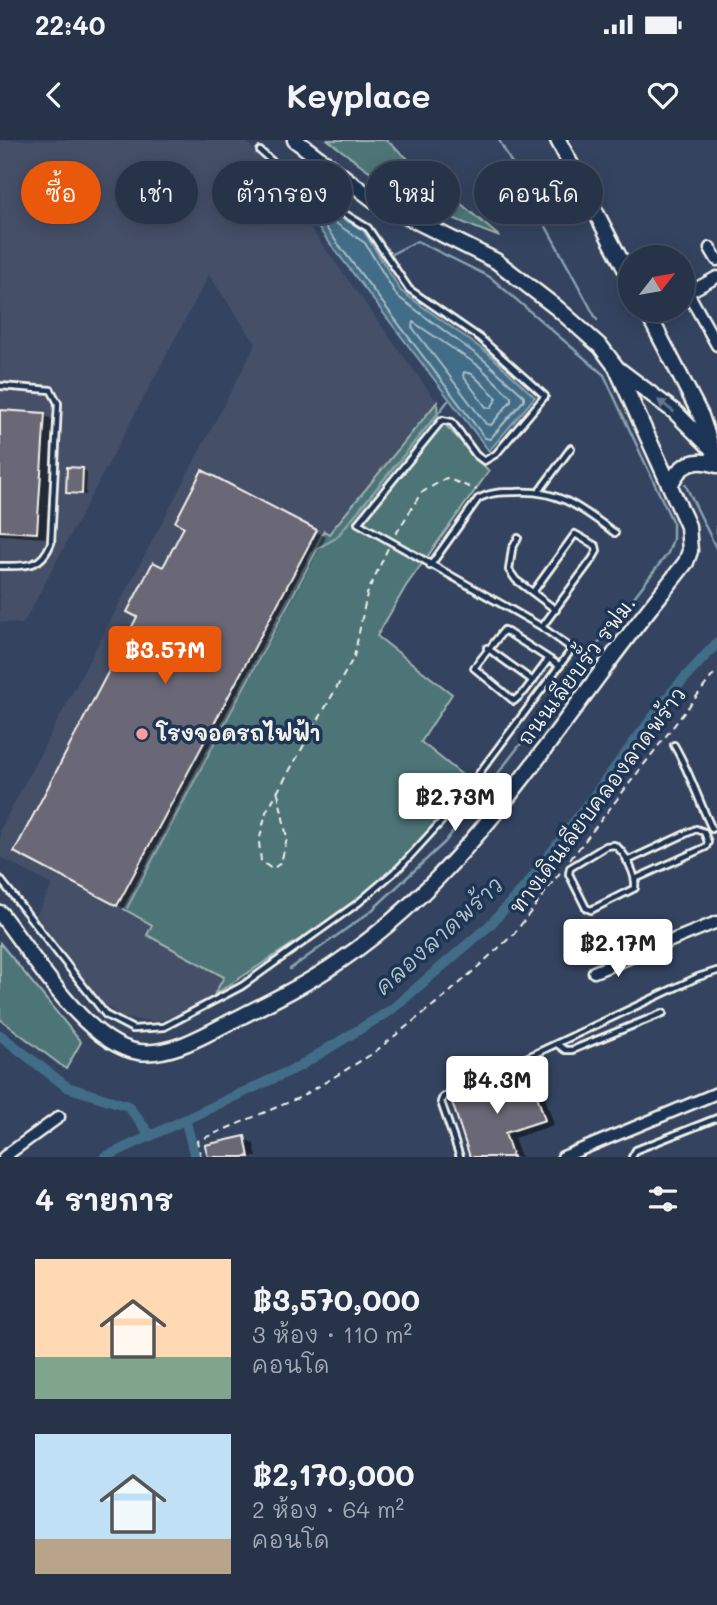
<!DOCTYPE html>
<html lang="th">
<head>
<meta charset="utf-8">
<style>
  body { margin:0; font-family:Mali,"Playpen Sans Thai",sans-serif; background:#333f52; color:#f1f3f6; height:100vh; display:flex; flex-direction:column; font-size:26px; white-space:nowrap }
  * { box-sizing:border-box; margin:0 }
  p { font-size:23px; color:#a4aab4 }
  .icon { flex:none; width:38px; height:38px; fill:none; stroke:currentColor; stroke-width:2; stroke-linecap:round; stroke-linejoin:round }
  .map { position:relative; height:1017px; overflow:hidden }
  .panel { display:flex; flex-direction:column; background:#273348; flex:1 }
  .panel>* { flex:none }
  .guide { position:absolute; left:21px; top:21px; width:676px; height:63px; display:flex; gap:14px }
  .needle { width:46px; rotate:59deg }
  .buttons { position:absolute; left:618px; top:105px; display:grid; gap:14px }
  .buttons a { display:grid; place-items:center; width:77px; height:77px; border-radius:50%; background:#273348; box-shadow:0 4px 18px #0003,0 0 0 2px #434e60; font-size:35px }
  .price { position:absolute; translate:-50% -60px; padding:0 16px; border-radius:7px; background:#fff; color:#222; font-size:23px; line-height:46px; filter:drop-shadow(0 2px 4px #0008) }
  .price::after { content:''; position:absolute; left:50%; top:42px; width:21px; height:16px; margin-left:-10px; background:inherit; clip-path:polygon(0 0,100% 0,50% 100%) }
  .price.active { background:#ea580c; color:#fff }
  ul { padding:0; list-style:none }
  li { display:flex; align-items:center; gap:21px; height:175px; padding:0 35px }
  li span { display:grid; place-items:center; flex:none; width:196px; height:140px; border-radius:0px; color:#555 }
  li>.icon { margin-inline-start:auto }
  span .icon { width:84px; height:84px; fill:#fffc; stroke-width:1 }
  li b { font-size:30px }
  h2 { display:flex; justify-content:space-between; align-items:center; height:84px; padding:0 35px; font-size:30px }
  .chip { padding:0 24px; border-radius:32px; background:#273348; box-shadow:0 4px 18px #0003,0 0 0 2px #434e60; font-size:24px; line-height:63px }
  .chip.active { background:#ea580c; color:#fff }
  .status { display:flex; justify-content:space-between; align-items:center; height:49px; padding:0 35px; background:#273348; direction:ltr }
  .status svg { height:19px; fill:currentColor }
  header { display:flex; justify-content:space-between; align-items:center; height:91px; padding:0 35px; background:#273348; font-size:32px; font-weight:700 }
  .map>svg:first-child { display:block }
</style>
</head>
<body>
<div class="status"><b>22:40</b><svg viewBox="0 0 49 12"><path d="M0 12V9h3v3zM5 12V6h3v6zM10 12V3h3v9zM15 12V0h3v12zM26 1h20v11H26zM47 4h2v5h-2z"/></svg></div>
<header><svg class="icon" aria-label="back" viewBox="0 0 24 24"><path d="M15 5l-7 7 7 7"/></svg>Keyplace<svg class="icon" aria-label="heart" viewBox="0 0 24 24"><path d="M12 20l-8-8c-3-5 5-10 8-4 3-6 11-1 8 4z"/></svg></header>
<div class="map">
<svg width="717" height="1017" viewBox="0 0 717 1017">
  <rect width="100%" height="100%" fill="#344460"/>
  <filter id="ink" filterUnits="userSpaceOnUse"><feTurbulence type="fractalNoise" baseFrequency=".0143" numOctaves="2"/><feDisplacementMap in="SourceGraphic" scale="14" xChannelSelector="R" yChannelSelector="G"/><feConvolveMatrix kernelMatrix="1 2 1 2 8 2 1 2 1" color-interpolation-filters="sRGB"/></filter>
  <g filter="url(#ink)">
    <!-- built -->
    <path fill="#444f67" d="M0,0H246L437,262L329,394L324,391L124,769L153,785L148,795L225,837L214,855L178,875L156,882L123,878L104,865L36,776L52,745L0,717V690L256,204L209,135L23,484L0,482Z"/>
    <!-- green -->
    <g fill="#4d7477" stroke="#a0b2b0" stroke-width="2">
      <path d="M328,0H386L500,97C429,71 387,47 328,0Z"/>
      <path d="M437,262L438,277L489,331L406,446L377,496L452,554L421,602L471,642L398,727L358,761L214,855L224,837L147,795L152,785L124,769L324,391L329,394Z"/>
      <path d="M0,803L81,902L66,929L0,879Z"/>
    </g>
    <!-- water -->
    <path fill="#426d88" stroke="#89a2ae" stroke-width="2" d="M267,21L301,55L363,90L401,151L489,214L535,257L489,311Z"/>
    <!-- shadow -->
    <g fill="#0007">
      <path d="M0,272L44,275L54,281L47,398L0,395Z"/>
      <path d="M82,330L87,332L86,355H72L68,352Z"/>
      <path d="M202,332L326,397L127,770L26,717L186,387Z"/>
      <path d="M530,935L540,941L554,985L514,998L521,1017H472Z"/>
      <path d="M244,998L254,1004L257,1017H209Z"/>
    </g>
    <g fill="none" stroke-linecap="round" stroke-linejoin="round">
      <!-- shore -->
      <g stroke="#adbcc2" stroke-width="2">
        <path d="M328,78L365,103L397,156L484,220L524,256V260L490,299L485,298L323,84L324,79Z"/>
        <path d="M413,182L479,226L511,257V261L491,285L486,284L412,187Z"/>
        <path d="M464,232L472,234L497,258L491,268L486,267L463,236Z"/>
      </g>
      <!-- stream -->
      <g stroke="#89a2ae" stroke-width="2.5">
        <path d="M499,0L597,180"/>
        <path d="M685,344L717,410"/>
        <path d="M127,768L318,408L336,398L448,261"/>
        <path d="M290,829L370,772L445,702L668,413L673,399V383L604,235L490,137L417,101L380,120"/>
      </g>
      <!-- canal -->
      <g stroke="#426d88" stroke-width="10">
        <path d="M0,895L67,947L128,966L151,996"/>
        <path d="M186,982L195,1017"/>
        <path d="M105,1017L298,927L391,870L490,785L529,742L671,553L717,503"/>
      </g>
    </g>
    <!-- building -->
    <g fill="#6b6876" stroke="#f4f1e8" stroke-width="2">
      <path d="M0,270L45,273L37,393L0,391Z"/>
      <path d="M67,327L83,328L82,354L66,353Z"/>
      <path d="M202,330L317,390L117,766L14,712L137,477L127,472L153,422L163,427L184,387L175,382Z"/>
      <path d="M530,934L545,980L505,993L513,1017H470L451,959Z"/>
      <path d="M245,996L249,1017H208L205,1005Z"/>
    </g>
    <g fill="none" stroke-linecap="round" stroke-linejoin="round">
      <!-- lane casing -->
      <g stroke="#f4f1e8" stroke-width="10">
        <g id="lane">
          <path d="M0,246L51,250L58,263L51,403C41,429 25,426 0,426"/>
          <path d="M540,350L571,308"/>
          <path d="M518,398L512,409L509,430L516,440L556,470"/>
          <path d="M430,426L478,359C490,352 502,352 516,352C559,349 582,369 615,393"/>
          <path d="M533,452L575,394L596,406L597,411L593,418L542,487"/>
          <path d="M487,508L533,541"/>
          <path d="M548,520L525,551L514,561L474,528L504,490L560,526"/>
          <path d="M674,605C690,632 698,660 712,689"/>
          <path d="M614,705C625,711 637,736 635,748L591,770L586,768L569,734L570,728L606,706Z"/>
          <path d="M627,721L696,689L704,692L708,702L706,707L635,739"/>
          <path d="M0,739L106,875L133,889L164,887L242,846L358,763L399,728L451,671L572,509L542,487L358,383L442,280L452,282L476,315L484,321L496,314L545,256L480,198L409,149L368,88L306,50L260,11"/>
          <path d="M557,904L565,910H572L663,873"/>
          <path d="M460,1017L441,962L443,957L698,837L717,831"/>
          <path d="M632,1017L636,1010L717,978"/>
        </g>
      </g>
      <!-- street casing -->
      <g stroke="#f4f1e8" stroke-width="15">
        <g id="street">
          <path d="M710,108L717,120"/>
          <path d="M688,153L717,205"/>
          <path d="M682,156L717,137"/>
          <path d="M650,176L660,170"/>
          <path d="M594,832L717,782"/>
          <path d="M4,1017L59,977"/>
          <path d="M563,1017L717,953"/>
        </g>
      </g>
      <!-- secondary casing -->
      <g stroke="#f4f1e8" stroke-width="19">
        <g id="secondary">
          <path d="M558,0L630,138"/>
          <path d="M646,170L701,276L717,324"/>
          <path d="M618,229L675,272L709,306"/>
          <path d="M671,344C679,324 696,317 717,325"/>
          <path d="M0,773C32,814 86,905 139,912C172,916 206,894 234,880C270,862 307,844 340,821C451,746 527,632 605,527C631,491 659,457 686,422L690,411L688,386L616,227L601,207L557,168L496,121L374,60L295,0"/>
        </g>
      </g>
      <!-- path -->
      <g stroke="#f4f1e8" stroke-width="2" stroke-dasharray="7 5" stroke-linecap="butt">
        <path d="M717,386V393"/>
        <path d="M396,394L421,353L446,338L477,350"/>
        <path d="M278,653L287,698L281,723L272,729L261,721L259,702L266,672L354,517L367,454L388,408"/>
        <path d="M570,720L717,530"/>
        <path d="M201,1017L197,1001L301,957L372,914L450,852L514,794L562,730"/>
      </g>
      <!-- lane -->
      <use href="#lane" stroke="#1d3557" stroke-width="4.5"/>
      <!-- street -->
      <use href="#street" stroke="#1d3557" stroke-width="10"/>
      <!-- secondary -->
      <use href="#secondary" stroke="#1d3557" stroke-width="14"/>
    </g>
    <!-- one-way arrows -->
    <defs><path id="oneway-solid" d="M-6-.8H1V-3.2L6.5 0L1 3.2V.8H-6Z" transform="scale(1.75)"/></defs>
    <use fill="#68778a" href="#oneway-solid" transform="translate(666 266) rotate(-143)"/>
  </g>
  <!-- markers -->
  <circle fill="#ff9aa2" stroke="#1d3557" stroke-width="2.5" cx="142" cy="594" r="7"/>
  <g text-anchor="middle" stroke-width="7" stroke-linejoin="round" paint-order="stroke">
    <!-- street labels -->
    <g font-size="21" fill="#f4f1e8" stroke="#1d3557">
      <text transform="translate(577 531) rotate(-53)" y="7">ถนนเลียบรั้ว รฟม.</text>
      <text transform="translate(598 661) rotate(-53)" y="7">ทางเดินเลียบคลองลาดพร้าว</text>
    </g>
    <!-- poi labels -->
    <g font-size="21" font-weight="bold" fill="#f4f1e8" stroke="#1d3557" text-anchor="start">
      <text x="156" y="601">โรงจอดรถไฟฟ้า</text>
    </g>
    <!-- water labels -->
    <g font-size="23" font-style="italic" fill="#b6c3c6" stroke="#1d3557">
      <text transform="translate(439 796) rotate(-42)" y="8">คลองลาดพร้าว</text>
    </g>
  </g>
</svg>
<div class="buttons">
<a><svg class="needle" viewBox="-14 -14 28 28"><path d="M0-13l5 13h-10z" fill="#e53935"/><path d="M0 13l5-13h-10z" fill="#a4aab4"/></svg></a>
</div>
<b class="price active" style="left:165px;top:546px">฿3.57M</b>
<b class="price" style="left:455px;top:693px">฿2.73M</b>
<b class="price" style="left:618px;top:839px">฿2.17M</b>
<b class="price" style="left:497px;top:976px">฿4.3M</b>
<div class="guide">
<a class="chip active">ซื้อ</a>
<a class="chip">เช่า</a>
<a class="chip">ตัวกรอง</a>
<a class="chip">ใหม่</a>
<a class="chip">คอนโด</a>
</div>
</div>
<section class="panel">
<h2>4 รายการ<svg class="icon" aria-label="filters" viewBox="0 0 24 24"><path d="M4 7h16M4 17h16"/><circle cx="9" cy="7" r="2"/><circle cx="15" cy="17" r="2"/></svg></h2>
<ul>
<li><span style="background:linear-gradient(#ffd9b3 70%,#7fa58c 0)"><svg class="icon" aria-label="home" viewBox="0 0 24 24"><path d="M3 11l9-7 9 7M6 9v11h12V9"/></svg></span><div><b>฿3,570,000</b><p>3 ห้อง · 110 m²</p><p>คอนโด</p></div></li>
<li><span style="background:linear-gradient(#bfe0f5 75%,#b9a48a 0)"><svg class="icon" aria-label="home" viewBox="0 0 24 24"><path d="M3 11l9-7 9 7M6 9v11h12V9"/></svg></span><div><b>฿2,170,000</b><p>2 ห้อง · 64 m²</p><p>คอนโด</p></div></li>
</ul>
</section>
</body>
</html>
